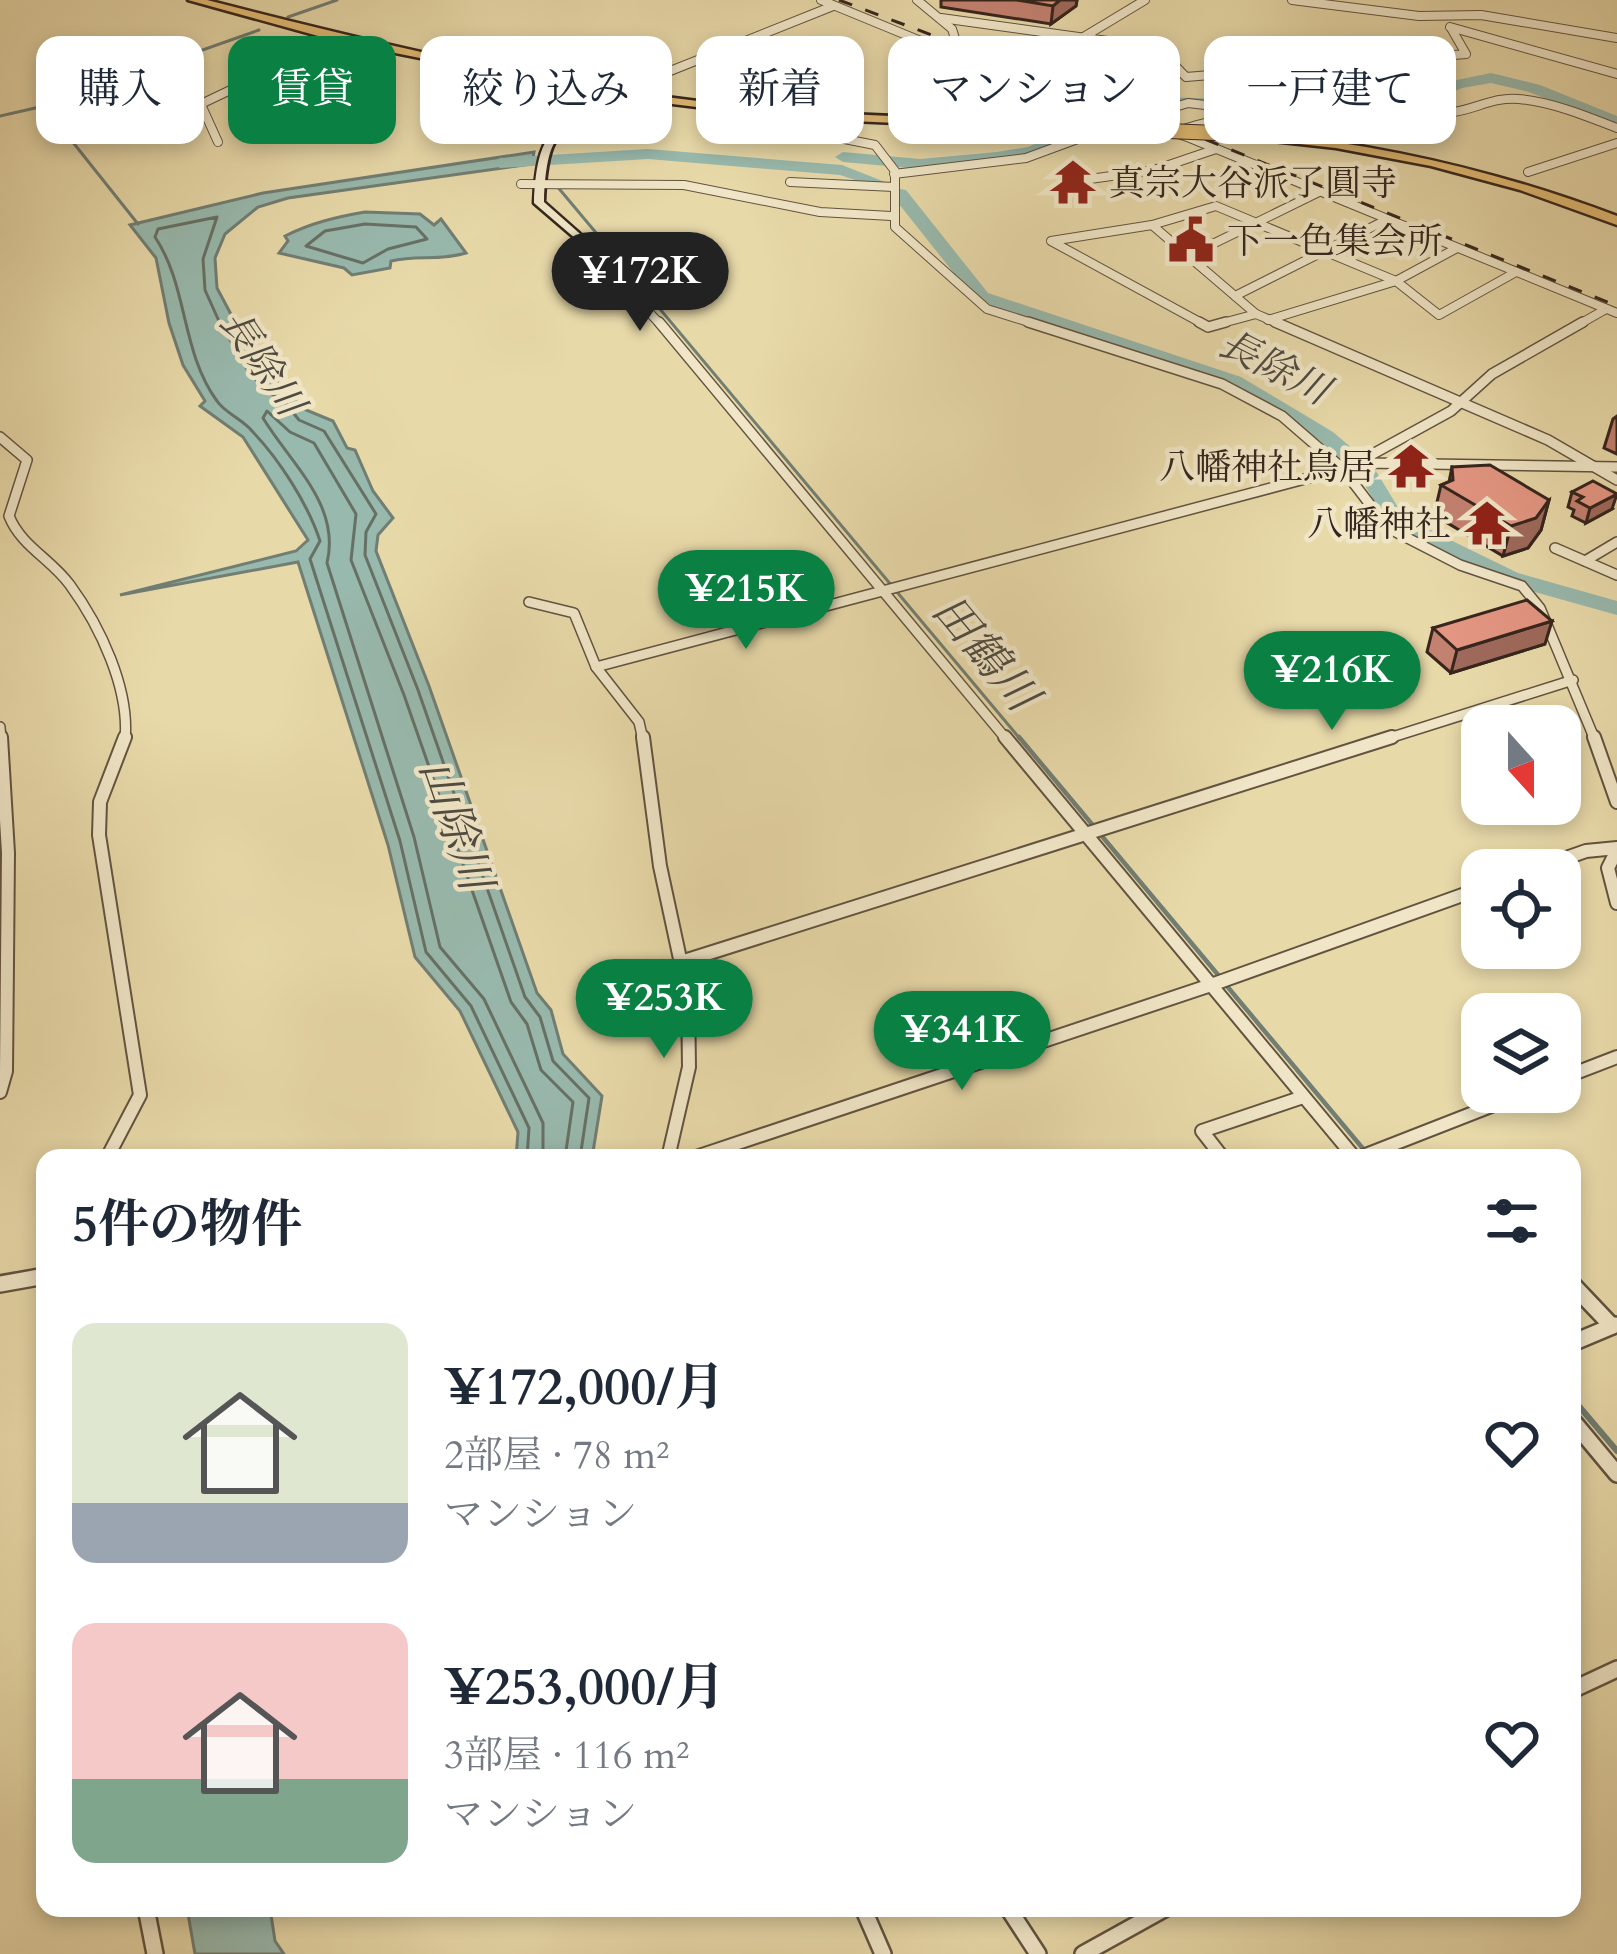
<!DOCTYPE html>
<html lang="ja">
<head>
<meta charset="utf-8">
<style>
  body { margin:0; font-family:Cardo,"Noto Serif JP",serif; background:#f6f6f7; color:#1f2937; height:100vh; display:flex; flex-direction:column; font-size:45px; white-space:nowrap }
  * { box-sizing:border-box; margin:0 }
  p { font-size:39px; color:#747a83 }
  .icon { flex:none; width:66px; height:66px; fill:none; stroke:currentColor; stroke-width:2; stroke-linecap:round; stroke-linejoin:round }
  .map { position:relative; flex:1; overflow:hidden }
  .sheet { position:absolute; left:36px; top:1149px; width:1545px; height:768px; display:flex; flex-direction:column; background:#fff; border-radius:24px; box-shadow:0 6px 18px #0003 }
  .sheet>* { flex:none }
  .hud { position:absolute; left:36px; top:36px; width:1545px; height:108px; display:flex; gap:24px }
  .needle { width:78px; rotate:159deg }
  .fabs { position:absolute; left:1461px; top:705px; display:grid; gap:24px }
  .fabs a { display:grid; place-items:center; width:120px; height:120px; border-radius:24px; background:#fff; box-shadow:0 6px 18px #0003; font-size:60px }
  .price { position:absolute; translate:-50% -102px; padding:0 27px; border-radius:42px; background:#0b8043; color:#fff; font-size:39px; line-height:78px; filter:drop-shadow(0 3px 6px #0008) }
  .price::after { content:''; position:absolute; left:50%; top:72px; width:36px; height:27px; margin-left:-18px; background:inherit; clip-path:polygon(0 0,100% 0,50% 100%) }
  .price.on { background:#222; color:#fff }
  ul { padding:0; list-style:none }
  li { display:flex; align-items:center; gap:36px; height:300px; padding:0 36px }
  li span { display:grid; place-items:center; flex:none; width:336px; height:240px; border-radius:24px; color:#555 }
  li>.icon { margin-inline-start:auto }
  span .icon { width:144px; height:144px; fill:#fffc; stroke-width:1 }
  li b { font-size:51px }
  h2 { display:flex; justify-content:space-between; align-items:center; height:144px; padding:0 36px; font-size:51px }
  .tag { padding:0 42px; border-radius:24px; background:#fff; box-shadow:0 6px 18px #0003; font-size:42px; line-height:108px }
  .tag.on { background:#0b8043; color:#fff }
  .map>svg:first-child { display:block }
</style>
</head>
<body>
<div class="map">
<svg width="1617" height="1954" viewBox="0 0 1617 1954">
  <rect width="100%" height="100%" fill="#e8d9a9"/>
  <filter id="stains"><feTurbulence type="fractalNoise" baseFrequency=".00167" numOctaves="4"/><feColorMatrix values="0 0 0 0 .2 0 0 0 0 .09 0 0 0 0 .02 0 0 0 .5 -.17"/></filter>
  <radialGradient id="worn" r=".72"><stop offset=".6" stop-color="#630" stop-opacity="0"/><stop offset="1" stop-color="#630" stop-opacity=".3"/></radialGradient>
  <!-- water -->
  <g fill="#98b9ad" stroke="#717e73" stroke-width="3">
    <path d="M534,152L532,164L288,198L258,207L225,234L215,258L217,288L257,363L306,410L333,421L347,448L355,450L373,491L393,518L378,535L376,551L429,686L537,993L551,1010L563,1054L602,1096L592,1158H516L518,1132L460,1011L415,957L388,845L298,562L120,595L296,551L308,540L243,437L200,406L205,401L183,365L169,323L156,258L130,225L263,193Z"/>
    <path d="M365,212L420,214L434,225L441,219L466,253C440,261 417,255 391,261L390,268L352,275L344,268L279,253L288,241L285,236C311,223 336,217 365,212Z"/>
    <path d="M187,1908H270L275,1941L284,1954H195Z"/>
  </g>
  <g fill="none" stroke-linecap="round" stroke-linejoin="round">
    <!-- shore -->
    <g stroke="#677065" stroke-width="3">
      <path d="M365,224L416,227L427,239L388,249L363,263L306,246L325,231Z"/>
      <path d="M527,1158L529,1128L471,1006L426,952L400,841L310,559L320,541C308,504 279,459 252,431C242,419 225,413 217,401C181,352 188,286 155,237L158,229L217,217L203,259L205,290L218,319L247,369L266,391L284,401L299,420L324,431L376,514L366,532L365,555L418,690L525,997L540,1017L553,1061L589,1098L580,1158"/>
      <path d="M543,1158V1123L484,999L440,947L414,837L327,563C341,505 291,464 263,418L267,411L290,432L314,443L356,514L351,560L404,695L511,1002L527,1024L541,1070L573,1102L565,1158"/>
    </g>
    <!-- stream-far2 -->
    <g stroke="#717e73" stroke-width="3">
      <path d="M288,17L337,0"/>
      <path d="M0,116L44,106"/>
      <path d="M556,185L1021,740"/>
      <path d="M138,224L44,106L259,30"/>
    </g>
    <!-- stream-far1 -->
    <g stroke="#717e73" stroke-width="4.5">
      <path d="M1019,737L1219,976"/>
      <path d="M1226,985L1365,1151"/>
    </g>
    <!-- stream -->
    <path stroke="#717e73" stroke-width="6" d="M1572,1398L1617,1451"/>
    <!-- river -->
    <g fill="#98b9ad" fill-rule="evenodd">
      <path d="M1491,73L1540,85L1617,116V127L1529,92L1491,83L1462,88L1418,107L1366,114L1167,107L1100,127L1038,154L997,162L920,169L843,162L835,157L843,152L920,159L997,152L1028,147L1088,121L1166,97L1366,104L1409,100L1452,81Z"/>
      <path d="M648,149L842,165L890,184L882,189L840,175L648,159L500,168L492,163L500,158Z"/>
      <path d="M900,189L906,190L988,293L1241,377L1333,432L1373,466L1399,509L1434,532L1518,573L1617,601V615L1502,583L1418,542L1384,517L1358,474L1319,440L1227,385L976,301L891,194Z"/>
    </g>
    <!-- street-far3 casing -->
    <g stroke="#625340" stroke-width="10">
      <g id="street-far3">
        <path d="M821,0L950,53L1190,138L1617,313"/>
        <path d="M917,0L952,29L960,54"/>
        <path d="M1292,0L1419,16L1481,15L1617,38"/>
        <path d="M941,18L1158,48L1186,77L1466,54L1451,28"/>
        <path d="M1450,27L1617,74"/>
        <path d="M1082,38L1145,0"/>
        <path d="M183,65L218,142"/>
        <path d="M615,93L833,6"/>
        <path d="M201,104L340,38"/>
        <path d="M717,108L727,116L875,145L895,171V227L987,309L1038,325"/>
        <path d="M1139,118L1188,103L1248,110"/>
        <path d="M1178,131C1267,100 1355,118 1446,113C1471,112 1493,96 1519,99C1552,102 1586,116 1617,128"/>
        <path d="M1528,172L1617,143"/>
        <path d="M894,174L1026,158L1102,130"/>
        <path d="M1090,179L1154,170L1216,149"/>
        <path d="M790,182L894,187"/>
        <path d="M521,184L684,185L820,212L891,216"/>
        <path d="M1152,225L1216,206L1396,281L1439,315L1516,272"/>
        <path d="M583,242L661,325"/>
        <path d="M1188,256L1319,192"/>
        <path d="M1235,296L1386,220"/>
        <path d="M1256,314L1282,325"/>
        <path d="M1268,320L1396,281L1457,248"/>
        <path d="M1205,325L1051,241L1152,225L1256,314"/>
        <path d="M1215,325L1256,314"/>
        <path d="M1578,325L1606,309"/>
      </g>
    </g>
    <!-- street-far2 casing -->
    <g stroke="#625340" stroke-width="12">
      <g id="street-far2">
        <path d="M659,322L1007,740"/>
        <path d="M1028,322L1222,384L1282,416L1342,468L1388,528L1460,565L1522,586L1540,608L1595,740"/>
        <path d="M1199,322L1208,327L1226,322"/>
        <path d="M1275,322L1548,440L1617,480"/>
        <path d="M0,437L27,460L9,516C21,546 51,559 70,585C100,626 130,689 125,740"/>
        <path d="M1369,462L1371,455L1451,411L1492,374L1583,322"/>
        <path d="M1555,548L1617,575"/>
        <path d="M1585,561L1617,542"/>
        <path d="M529,602L574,613L596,667L639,722L643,740"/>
        <path d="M596,667L1365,463L1617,467"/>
        <path d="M0,727L1,740"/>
        <path d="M1383,740L1573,680"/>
      </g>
    </g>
    <!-- street-far1 casing -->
    <g stroke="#625340" stroke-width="16">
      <g id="street-far1">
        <path d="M643,737L660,866L688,996L689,1067L668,1158"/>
        <path d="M1005,737L1355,1158"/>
        <path d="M1594,737L1617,802"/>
        <path d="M1617,850L1608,868L1617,903"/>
        <path d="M1532,870L1586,851L1617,848"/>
        <path d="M681,962L1392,737"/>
        <path d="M1560,1079L1617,1057"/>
        <path d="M0,1092L6,1071L8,853L1,737"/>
        <path d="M107,1158L140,1095L99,835L100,802L125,737"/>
        <path d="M693,1158L1211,985L1482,888"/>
        <path d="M1223,1158L1202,1131L1303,1097"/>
        <path d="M1358,1158L1527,1092"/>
      </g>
    </g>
    <!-- street casing -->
    <g stroke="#625340" stroke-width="20">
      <g id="street">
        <path d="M0,1284L45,1276"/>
        <path d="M1572,1284L1612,1326"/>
        <path d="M1572,1343L1615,1325"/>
        <path d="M1572,1420L1617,1474"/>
        <path d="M1572,1690L1617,1669"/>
        <path d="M146,1908L155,1954"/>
        <path d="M863,1908L883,1954"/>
        <path d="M1008,1908L1038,1954"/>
        <path d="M1083,1954L1166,1908"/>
      </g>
    </g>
    <!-- secondary casing -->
    <g stroke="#36261d" stroke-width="5">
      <path id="secondary" d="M612,91L620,93C563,135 547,121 544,202L587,240V244L583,245L534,203C537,131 552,125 612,91Z"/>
    </g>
    <!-- highway casing -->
    <g stroke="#36261d" stroke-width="5">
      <g id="highway">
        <path d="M188,0H207C397,49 592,95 787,110C875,117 963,118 1051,122L1057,126L1051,130L786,118L615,97L340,42Z"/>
        <path d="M1239,130C1370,142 1494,169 1617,216V225L1520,190L1431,166L1336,148L1235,137L1233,134Z"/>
      </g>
    </g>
    <!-- street-far3 -->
    <use href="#street-far3" stroke="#f0e6c7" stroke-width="8"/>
    <!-- street-far2 -->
    <use href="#street-far2" stroke="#f0e6c7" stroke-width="9"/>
    <!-- street-far1 -->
    <use href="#street-far1" stroke="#f0e6c7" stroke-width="12"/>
    <!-- street -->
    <use href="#street" stroke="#f0e6c7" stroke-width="15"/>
    <!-- secondary -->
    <use href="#secondary" fill="#f0e6c7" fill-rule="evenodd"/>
    <!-- highway -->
    <use href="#highway" fill="#e4bc74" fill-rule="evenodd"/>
    <!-- rail -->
    <path stroke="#36261d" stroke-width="3" stroke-dasharray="14 14" stroke-linecap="butt" d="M839,0L1175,127L1617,306"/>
    <!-- highway-bridge casing -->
    <g stroke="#36261d" stroke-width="16" stroke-linecap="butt">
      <path id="highway-bridge" d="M1051,126L1239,134"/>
    </g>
    <!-- highway-bridge -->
    <use href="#highway-bridge" stroke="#e4bc74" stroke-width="14"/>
  </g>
  <!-- wall -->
  <g fill="#c38170" stroke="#36261d" stroke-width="3">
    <path d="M941,0H1077L1076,6L1051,24L941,7Z"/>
    <path d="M1617,416V454L1604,448L1613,419Z"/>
    <path d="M1452,467L1549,500L1541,530L1528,548L1503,556L1434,515L1441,485L1449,482Z"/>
    <path d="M1572,492L1612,509L1586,523L1572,516L1574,510L1568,507Z"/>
    <path d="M1433,628L1545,644L1451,673L1427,652Z"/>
  </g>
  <!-- shaded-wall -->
  <g fill="#9f695b" stroke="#36261d" stroke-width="3">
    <path d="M1060,0H1077L1076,6L1051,24L1053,6Z"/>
    <path d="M1617,494L1612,509L1586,523L1590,508Z"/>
    <path d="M1549,500L1541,530L1528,548L1503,556L1511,526Z"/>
    <path d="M1552,621L1545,644L1451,673L1457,650Z"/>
  </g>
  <!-- building -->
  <g fill="#e39682" stroke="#36261d" stroke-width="3">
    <path d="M1017,0H1060L1053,6Z"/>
    <path d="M1490,465L1549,500L1536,518L1511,526L1441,485L1453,480L1452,467Z"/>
    <path d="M1593,481L1617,494L1590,508L1577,501L1583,497L1572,492Z"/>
    <path d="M1527,600L1552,621L1457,650L1433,628Z"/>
  </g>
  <!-- icons -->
  <defs>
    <g id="temple-bare" transform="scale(3.6)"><path d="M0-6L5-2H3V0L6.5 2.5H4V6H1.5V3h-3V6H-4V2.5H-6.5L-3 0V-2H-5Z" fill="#8f2418" stroke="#f0e6c7" stroke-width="2.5" paint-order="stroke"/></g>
    <g id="civic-bare" transform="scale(3.6)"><path d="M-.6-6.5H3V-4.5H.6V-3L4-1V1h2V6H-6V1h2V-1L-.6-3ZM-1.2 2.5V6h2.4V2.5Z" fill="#8f2418" stroke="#f0e6c7" stroke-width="2.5" paint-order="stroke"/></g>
  </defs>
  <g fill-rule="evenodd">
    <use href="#temple-bare" x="1073" y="182"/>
    <use href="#civic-bare" x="1191" y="240"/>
    <use href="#temple-bare" x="1411" y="466"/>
    <use href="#temple-bare" x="1487" y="523"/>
  </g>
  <g text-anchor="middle" stroke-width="9" stroke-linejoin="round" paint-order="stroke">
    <!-- far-poi labels -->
    <g font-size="36" fill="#36261d" stroke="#f0e6c7" text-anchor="start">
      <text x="1109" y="195">真宗大谷派了圓寺</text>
      <text x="1227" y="253">下一色集会所</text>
      <text x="1375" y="479" text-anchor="end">八幡神社鳥居</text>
      <text x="1451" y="536" text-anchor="end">八幡神社</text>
    </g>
    <!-- far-water labels -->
    <g font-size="39" font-style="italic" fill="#4e4b41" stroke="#f0e6c7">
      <text transform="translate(263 362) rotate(56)" y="14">長除川</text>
      <text transform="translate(1275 366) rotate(27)" y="14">長除川</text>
    </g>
    <!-- water labels -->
    <g font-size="45" font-style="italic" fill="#4e4b41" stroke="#f0e6c7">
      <text transform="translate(986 652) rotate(50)" y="16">田鶴川</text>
      <text transform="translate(457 824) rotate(71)" y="16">山除川</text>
    </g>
  </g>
  <rect width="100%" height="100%" filter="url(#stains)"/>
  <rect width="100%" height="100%" fill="url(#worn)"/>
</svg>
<div class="fabs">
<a><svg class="needle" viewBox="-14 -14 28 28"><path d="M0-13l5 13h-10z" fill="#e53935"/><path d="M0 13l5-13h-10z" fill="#747a83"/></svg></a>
<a><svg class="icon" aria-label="locate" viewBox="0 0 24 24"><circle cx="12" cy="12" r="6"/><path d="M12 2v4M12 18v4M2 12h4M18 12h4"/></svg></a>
<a><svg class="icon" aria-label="layers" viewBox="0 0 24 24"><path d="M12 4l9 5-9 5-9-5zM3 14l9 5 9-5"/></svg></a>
</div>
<b class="price on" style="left:640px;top:334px">¥172K</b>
<b class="price" style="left:746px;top:652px">¥215K</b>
<b class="price" style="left:1332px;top:733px">¥216K</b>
<b class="price" style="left:664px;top:1061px">¥253K</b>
<b class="price" style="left:962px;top:1093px">¥341K</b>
<div class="hud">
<a class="tag">購入</a>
<a class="tag on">賃貸</a>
<a class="tag">絞り込み</a>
<a class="tag">新着</a>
<a class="tag">マンション</a>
<a class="tag">一戸建て</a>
</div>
<section class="sheet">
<h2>5件の物件<svg class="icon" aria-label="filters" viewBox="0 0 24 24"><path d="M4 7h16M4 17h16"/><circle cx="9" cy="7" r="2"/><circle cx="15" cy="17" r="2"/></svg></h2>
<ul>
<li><span style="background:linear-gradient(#dfe7d0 75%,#9aa5b1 0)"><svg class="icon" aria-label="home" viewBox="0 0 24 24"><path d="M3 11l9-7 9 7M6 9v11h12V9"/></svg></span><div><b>¥172,000/月</b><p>2部屋 · 78 m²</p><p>マンション</p></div><svg class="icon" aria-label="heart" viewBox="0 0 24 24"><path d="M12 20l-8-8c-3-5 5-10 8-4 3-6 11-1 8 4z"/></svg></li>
<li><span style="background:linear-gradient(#f6c9c9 65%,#7fa58c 0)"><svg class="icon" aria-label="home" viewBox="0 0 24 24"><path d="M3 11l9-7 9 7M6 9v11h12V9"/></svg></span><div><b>¥253,000/月</b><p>3部屋 · 116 m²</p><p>マンション</p></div><svg class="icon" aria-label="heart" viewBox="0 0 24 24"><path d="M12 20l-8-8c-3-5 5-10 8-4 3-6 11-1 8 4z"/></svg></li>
</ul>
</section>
</div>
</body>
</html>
